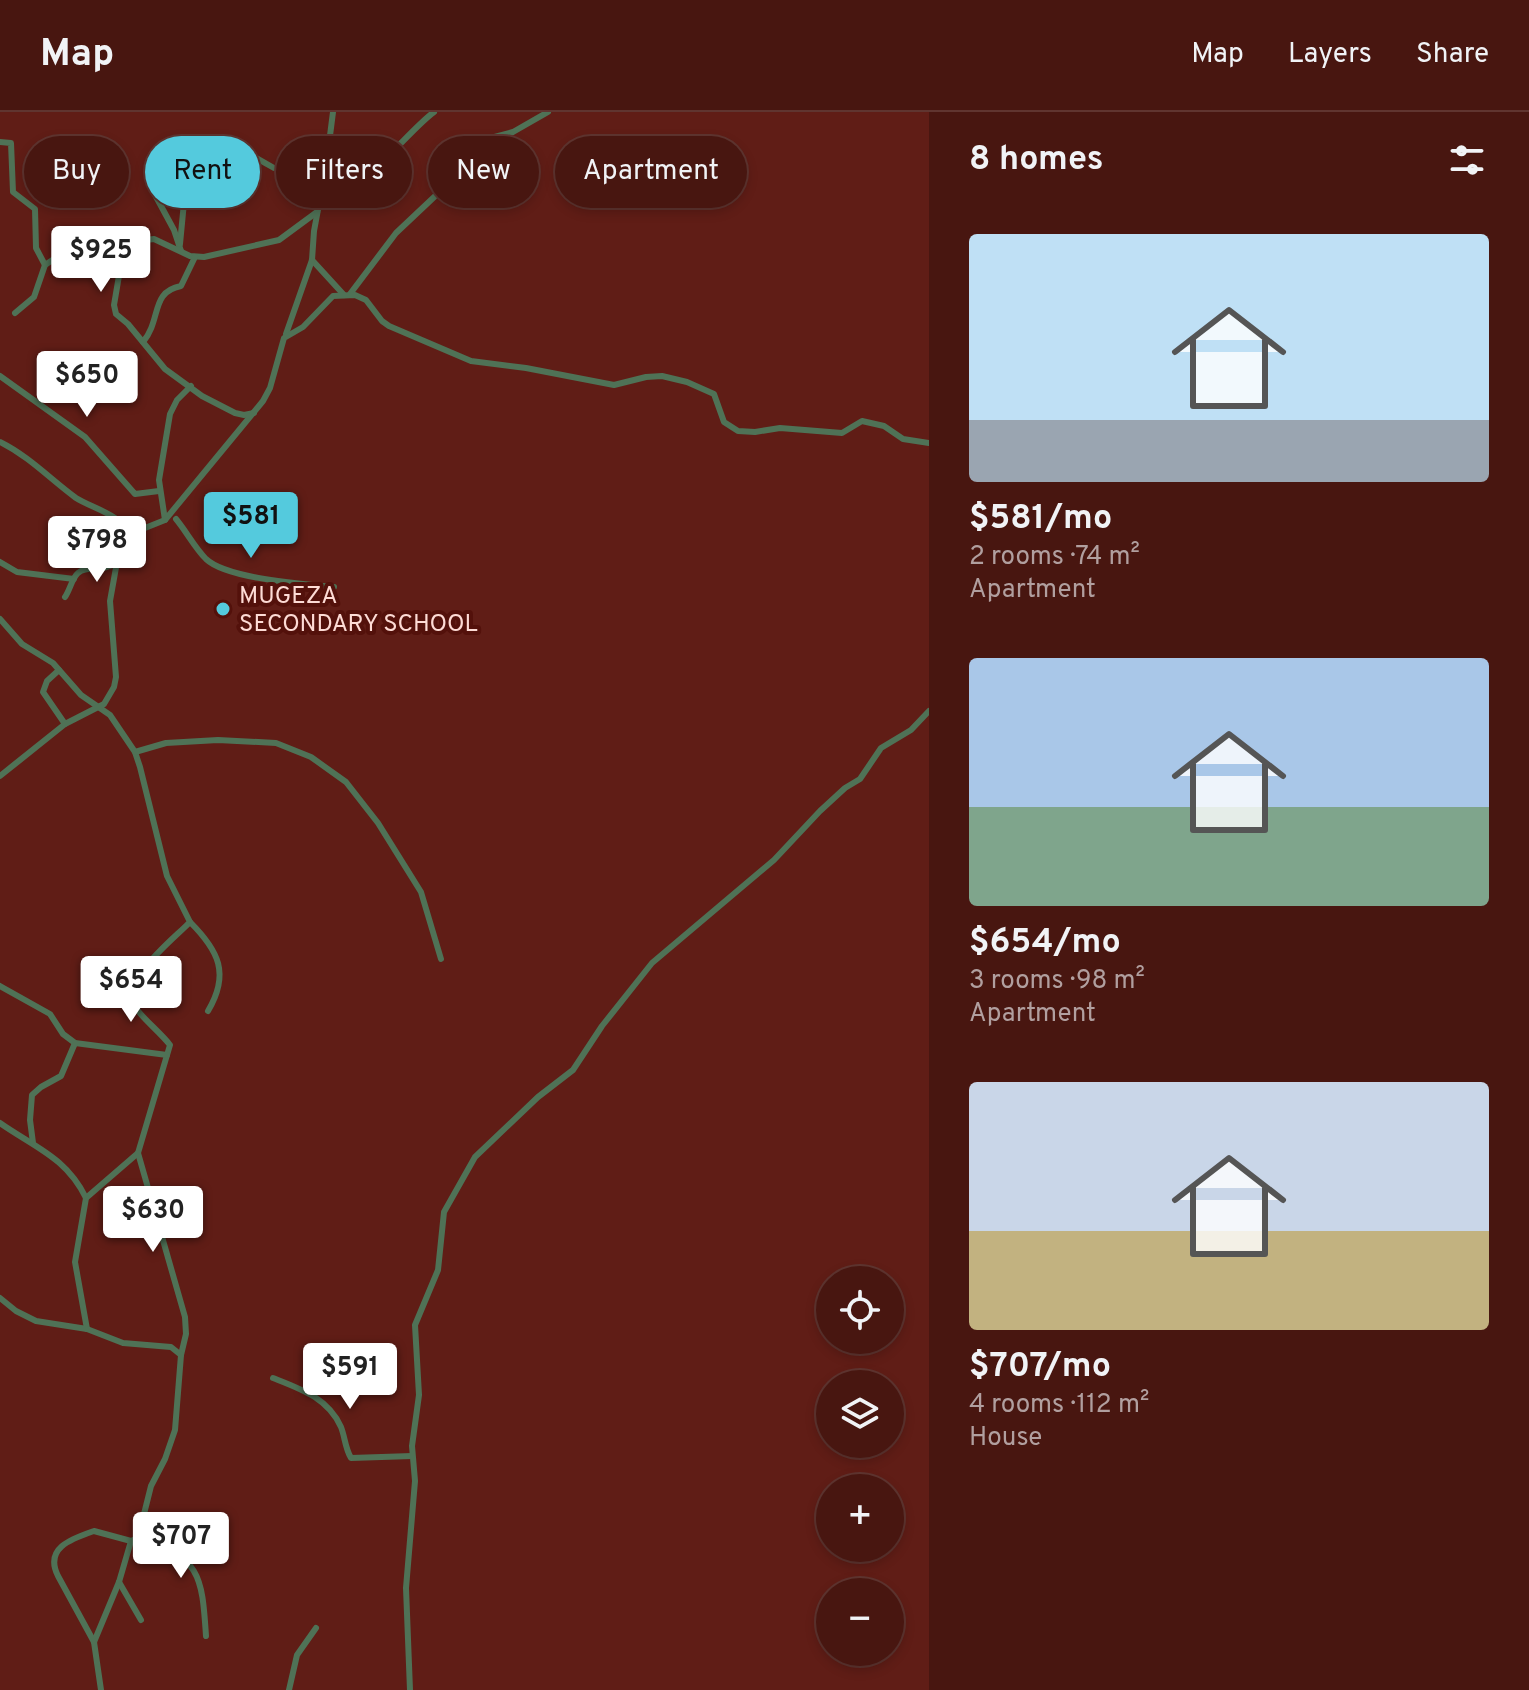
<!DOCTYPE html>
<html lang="en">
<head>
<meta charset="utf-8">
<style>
  body { margin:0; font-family:Overpass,sans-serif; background:#4f1f19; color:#f1f3f6; height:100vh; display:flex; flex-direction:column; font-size:30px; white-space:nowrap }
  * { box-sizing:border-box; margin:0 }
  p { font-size:26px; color:#b19f9f }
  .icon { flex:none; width:44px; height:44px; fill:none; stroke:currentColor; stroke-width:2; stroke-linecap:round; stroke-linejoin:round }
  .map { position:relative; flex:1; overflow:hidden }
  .panel { display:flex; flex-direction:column; background:#481610; width:600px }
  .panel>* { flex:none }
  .guide { position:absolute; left:24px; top:24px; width:760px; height:72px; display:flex; gap:16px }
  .buttons { position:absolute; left:816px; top:1154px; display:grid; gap:16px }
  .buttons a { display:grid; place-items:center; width:88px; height:88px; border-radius:50%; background:#481610; box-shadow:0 4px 12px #0003,0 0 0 2px #603530; font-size:40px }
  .price { position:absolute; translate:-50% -68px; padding:0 18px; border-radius:8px; background:#fff; color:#222; font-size:26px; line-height:52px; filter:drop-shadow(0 2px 4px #0008) }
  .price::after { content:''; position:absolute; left:50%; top:48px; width:24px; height:18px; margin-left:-12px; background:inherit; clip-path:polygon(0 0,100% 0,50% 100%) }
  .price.on { background:#54cadd; color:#111 }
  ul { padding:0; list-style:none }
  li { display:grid; align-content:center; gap:16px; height:424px; padding:0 40px }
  li span { display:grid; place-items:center; height:248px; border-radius:8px; color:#555 }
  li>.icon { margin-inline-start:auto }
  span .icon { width:144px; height:144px; fill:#fffc; stroke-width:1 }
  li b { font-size:34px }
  h2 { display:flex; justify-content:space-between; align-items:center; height:96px; padding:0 40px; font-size:34px }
  .tag { padding:0 28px; border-radius:36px; background:#481610; box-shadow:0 4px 12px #0003,0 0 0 2px #603530; font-size:28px; line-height:72px }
  .tag.on { background:#54cadd; color:#111 }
  header { display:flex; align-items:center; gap:48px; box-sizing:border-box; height:112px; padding:0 40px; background:#481610; border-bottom:2px solid #603530 }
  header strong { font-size:38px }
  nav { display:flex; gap:44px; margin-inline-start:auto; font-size:28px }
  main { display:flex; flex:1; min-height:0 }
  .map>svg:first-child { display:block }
</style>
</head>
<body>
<header>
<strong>Map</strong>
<nav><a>Map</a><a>Layers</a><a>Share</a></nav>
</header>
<main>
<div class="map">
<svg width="929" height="1578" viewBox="0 0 929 1578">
  <rect width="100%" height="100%" fill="#601d16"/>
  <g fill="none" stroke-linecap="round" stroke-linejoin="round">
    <!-- street -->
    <g stroke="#4f7256" stroke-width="6">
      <path d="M224,28L274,56L323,72"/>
      <path d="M0,30L11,31L13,80L35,97L36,136L45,153"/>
      <path d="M154,81L174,118L181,139"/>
      <path d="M320,82C358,89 405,21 434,0"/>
      <path d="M119,131L122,146L114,193L116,202L128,212L165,257L202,284L235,301L244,303L254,301"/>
      <path d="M180,132L185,80"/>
      <path d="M312,148L344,183"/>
      <path d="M350,182L396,121L449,71L455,50L462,41L487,27L513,20L548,0"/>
      <path d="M15,201L34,185L45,153L69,137L154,127L190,144L204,145L279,128L317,100"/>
      <path d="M286,222L312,148L314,119L326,55L333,0"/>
      <path d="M143,230C162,207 150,180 181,174L195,145"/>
      <path d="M0,264L85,325L135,382L159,379"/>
      <path d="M0,330C30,345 50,367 76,386C93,397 126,403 129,427"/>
      <path d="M176,407C186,419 195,436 206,447C227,467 305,472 334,475"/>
      <path d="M165,408L159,368L170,302L177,288L191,274"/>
      <path d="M0,450L17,460L74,467"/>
      <path d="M65,485C70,478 72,466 78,461C88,452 103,461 117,450"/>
      <path d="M0,507L22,532L53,551L81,583L110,603L135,640L140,655L167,764L190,810C174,827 119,868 136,896C142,906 161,921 170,933L138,1041L86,1086L75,1150L87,1217"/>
      <path d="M59,558L47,569L43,580L65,612"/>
      <path d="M135,640L166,631L218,628L276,631L311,645L346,670L378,711L421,780L441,847"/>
      <path d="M0,664L65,612L104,592L114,575L116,565L110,489L117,450L123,435L135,420L165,408L263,289L270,276L284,226L303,215L333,184L355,183L366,188L382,209L389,214L471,249L526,256L614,273L646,265L662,264L687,270L714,282L724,310L738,319L755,320L780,316L842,321L862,309L884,314L903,327L929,331"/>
      <path d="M190,810C219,839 230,862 208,899"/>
      <path d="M0,874L50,902L63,922L75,931L167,943"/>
      <path d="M0,1011C34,1035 66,1045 86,1086"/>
      <path d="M33,1031L30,1008L32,983L41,975L61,964L75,931"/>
      <path d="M138,1041L185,1205L186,1222L181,1243"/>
      <path d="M0,1186L16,1199L36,1209L87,1217L123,1231L171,1235L181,1243L175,1318L165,1347L151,1374L138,1426L131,1429L119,1470L94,1530"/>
      <path d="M273,1266C301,1277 328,1286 341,1315C345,1325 345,1336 351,1346L412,1344"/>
      <path d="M138,1426C200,1445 202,1462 206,1524"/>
      <path d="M119,1470L141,1508"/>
      <path d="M101,1578L94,1530L58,1464C44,1436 71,1427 94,1419L131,1429"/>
      <path d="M289,1578L297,1543L316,1516"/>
      <path d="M410,1578L406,1476L415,1369L412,1334L419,1283L415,1213L438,1158L444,1100L475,1045L538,985L573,958L602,914L652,851L774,748L820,699L845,676L860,667L881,636L911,618L929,599"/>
    </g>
  </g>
  <!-- markers -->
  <circle fill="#54cadd" stroke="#53110b" stroke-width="3" cx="223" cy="497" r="8"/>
  <g text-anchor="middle" stroke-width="8" stroke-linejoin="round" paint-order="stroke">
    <!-- poi labels -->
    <g font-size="24" fill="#fddbd5" stroke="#53110b" text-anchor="start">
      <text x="239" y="491">MUGEZA<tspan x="239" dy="28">SECONDARY SCHOOL</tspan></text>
    </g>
  </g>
</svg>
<div class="buttons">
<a><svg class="icon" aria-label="locate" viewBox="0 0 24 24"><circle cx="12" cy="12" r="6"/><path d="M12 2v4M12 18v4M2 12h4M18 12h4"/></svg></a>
<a><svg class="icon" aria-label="layers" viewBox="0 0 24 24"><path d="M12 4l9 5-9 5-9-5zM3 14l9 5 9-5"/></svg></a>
<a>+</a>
<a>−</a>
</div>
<b class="price" style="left:101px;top:182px">$925</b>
<b class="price" style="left:87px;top:307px">$650</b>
<b class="price on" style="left:251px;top:448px">$581</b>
<b class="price" style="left:97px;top:472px">$798</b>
<b class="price" style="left:131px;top:912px">$654</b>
<b class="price" style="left:153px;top:1142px">$630</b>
<b class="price" style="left:350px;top:1299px">$591</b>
<b class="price" style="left:181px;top:1468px">$707</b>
<div class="guide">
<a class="tag">Buy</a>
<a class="tag on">Rent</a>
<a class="tag">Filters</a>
<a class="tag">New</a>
<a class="tag">Apartment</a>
</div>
</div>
<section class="panel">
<h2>8 homes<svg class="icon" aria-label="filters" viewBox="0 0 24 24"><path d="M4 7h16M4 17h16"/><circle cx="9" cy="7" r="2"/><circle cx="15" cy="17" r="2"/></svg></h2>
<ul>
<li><span style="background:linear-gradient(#bfe0f5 75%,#9aa5b1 0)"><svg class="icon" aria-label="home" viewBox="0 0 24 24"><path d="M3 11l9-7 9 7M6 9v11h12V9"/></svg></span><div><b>$581/mo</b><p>2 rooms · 74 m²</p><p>Apartment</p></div></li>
<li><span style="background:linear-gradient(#a9c7e8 60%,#7fa58c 0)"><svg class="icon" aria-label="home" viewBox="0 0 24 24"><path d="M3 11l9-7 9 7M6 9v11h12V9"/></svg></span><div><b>$654/mo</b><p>3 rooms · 98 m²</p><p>Apartment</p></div></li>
<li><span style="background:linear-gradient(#c9d6e8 60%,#c2b280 0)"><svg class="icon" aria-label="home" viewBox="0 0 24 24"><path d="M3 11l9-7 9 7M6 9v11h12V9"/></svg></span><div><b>$707/mo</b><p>4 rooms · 112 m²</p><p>House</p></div></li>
</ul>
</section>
</main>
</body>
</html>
